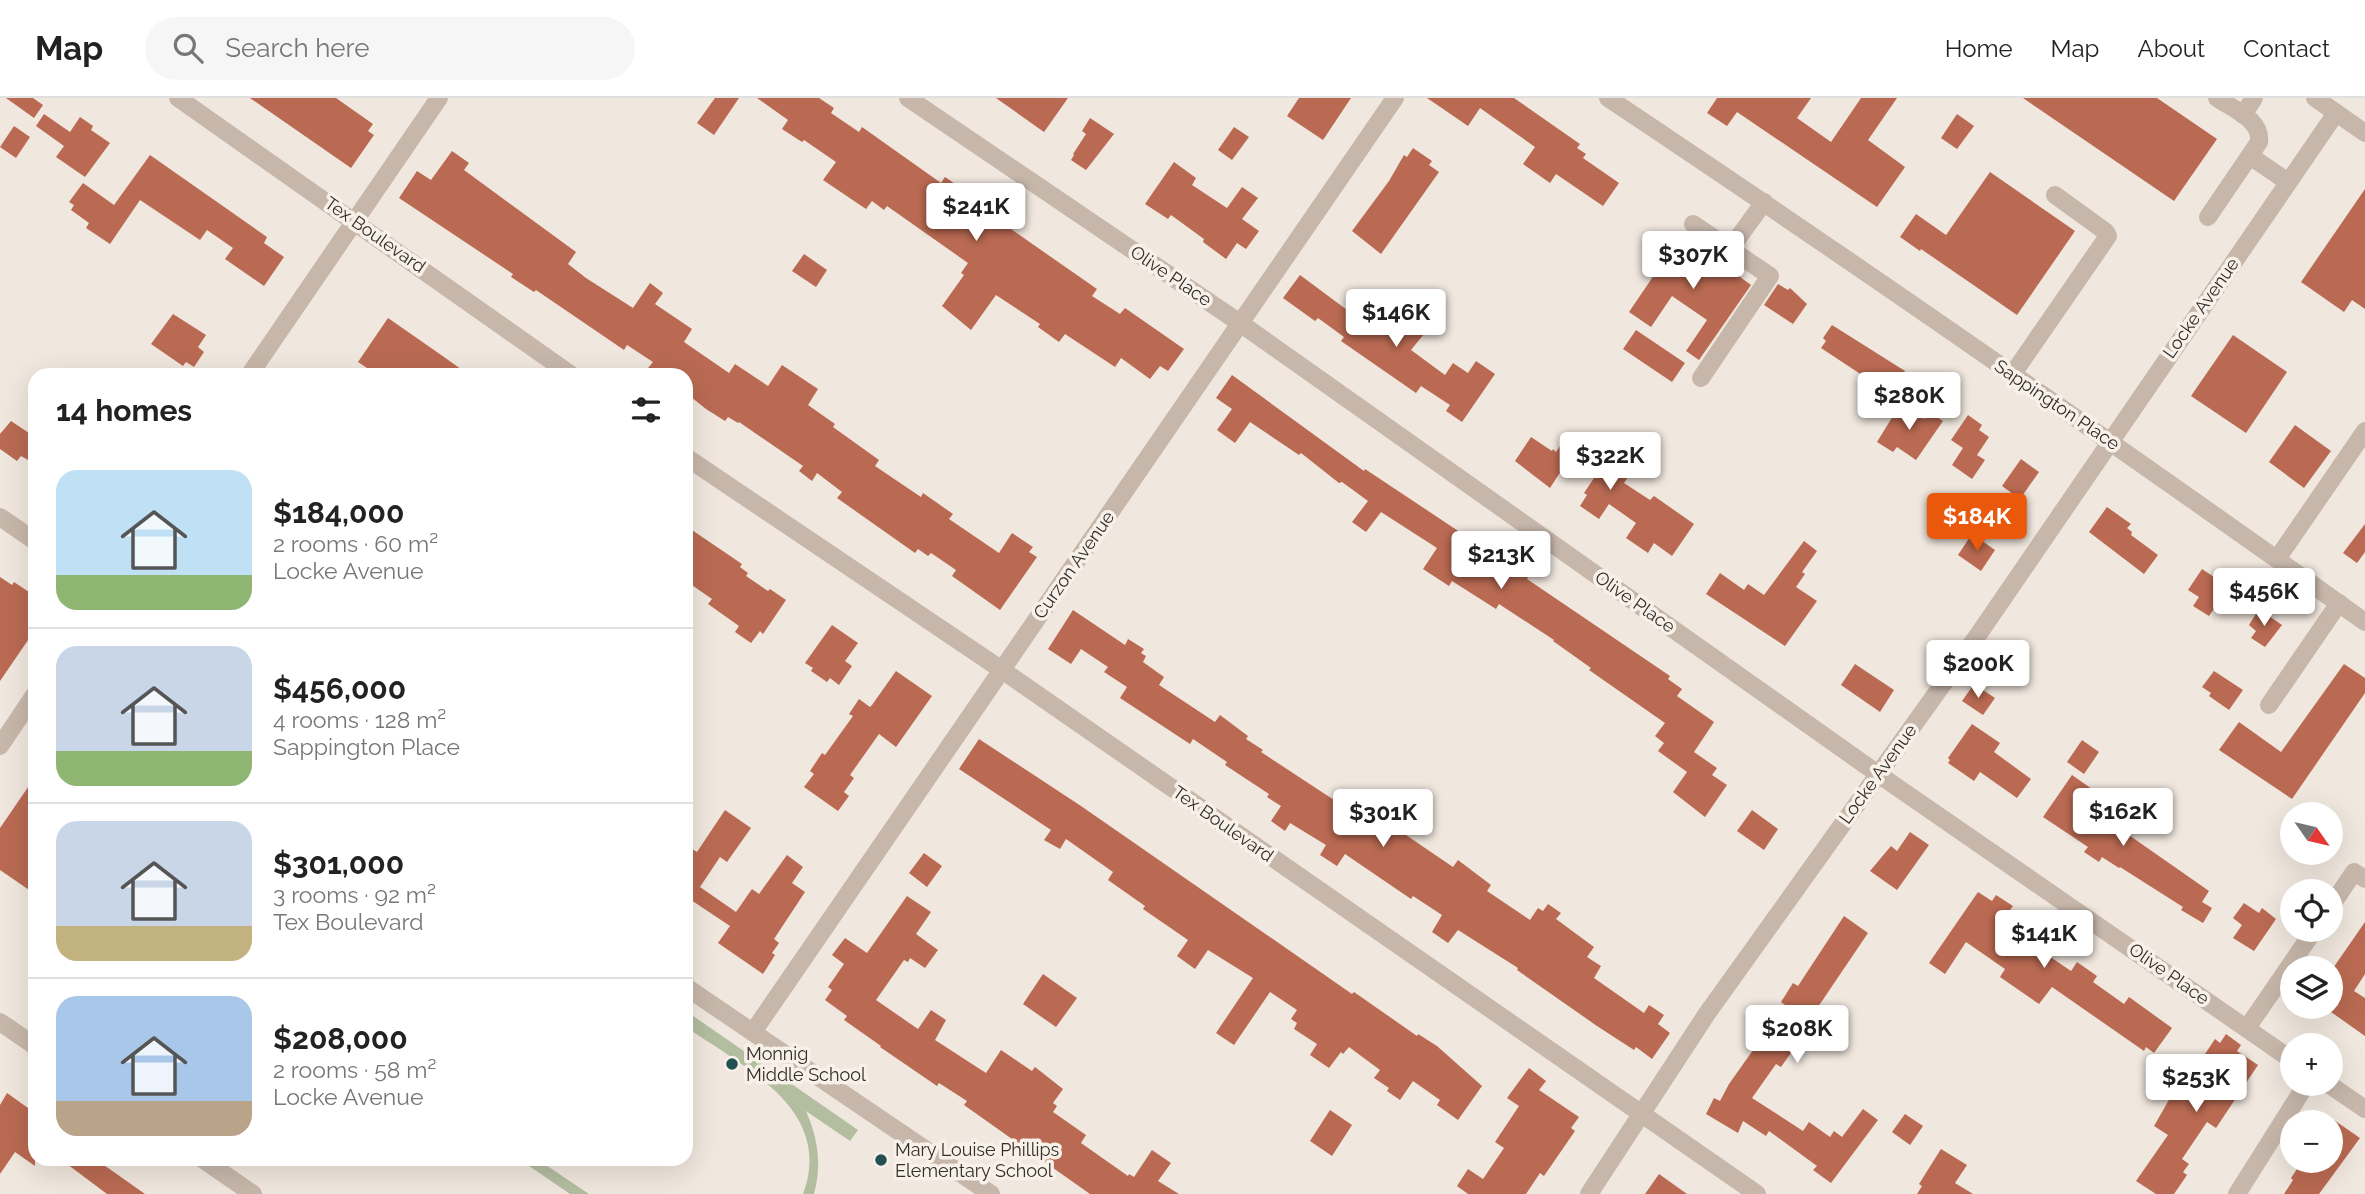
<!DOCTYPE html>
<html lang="en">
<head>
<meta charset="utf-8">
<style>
  body { margin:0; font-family:Raleway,sans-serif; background:#f6f6f6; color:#222; height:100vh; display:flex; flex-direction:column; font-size:26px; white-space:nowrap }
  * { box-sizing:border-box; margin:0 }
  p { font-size:23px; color:#767676 }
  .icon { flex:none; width:38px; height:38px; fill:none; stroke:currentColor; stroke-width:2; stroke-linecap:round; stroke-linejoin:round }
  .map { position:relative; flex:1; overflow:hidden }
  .panel { position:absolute; left:28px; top:270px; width:665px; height:798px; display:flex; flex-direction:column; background:#fff; border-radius:21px; box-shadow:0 7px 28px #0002 }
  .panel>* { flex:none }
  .needle { width:46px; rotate:124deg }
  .controls { position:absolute; left:2280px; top:704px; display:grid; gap:14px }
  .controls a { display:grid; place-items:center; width:63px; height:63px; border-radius:50%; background:#fff; box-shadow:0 7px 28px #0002; font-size:35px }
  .price { position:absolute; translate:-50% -60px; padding:0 16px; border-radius:7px; background:#fff; color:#222; font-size:23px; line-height:46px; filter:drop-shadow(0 2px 4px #0008) }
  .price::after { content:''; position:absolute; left:50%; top:42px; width:21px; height:16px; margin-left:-10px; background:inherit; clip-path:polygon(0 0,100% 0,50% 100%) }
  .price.current { background:#ea580c; color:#fff }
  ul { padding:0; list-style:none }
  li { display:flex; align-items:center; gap:21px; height:175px; padding:0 28px }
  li+li { border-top:2px solid #e0e0e0 }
  li span { display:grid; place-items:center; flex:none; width:196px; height:140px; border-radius:21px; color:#555 }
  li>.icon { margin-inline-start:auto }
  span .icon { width:84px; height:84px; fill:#fffc; stroke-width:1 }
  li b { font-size:30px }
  h2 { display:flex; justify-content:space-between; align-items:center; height:84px; padding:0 28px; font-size:30px }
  header { display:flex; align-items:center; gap:42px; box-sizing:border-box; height:98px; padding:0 35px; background:#fff; border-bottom:2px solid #e0e0e0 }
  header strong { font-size:33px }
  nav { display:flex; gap:38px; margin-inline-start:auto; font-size:24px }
  .search { width:490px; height:63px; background:#f6f6f6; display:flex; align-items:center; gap:18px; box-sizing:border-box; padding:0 24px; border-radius:38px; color:#767676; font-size:26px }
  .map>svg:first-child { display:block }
</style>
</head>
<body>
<header>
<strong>Map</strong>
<div class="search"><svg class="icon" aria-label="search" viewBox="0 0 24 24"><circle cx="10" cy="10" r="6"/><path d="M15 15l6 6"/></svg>Search here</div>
<nav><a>Home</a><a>Map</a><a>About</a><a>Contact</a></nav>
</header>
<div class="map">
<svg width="2365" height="1096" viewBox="0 0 2365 1096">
  <rect width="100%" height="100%" fill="#f0e7de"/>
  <!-- green -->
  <g fill="#b3bd9f">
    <path d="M686,913L858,1032L850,1043L806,1013C818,1041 822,1066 814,1096H803C835,1011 742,968 686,929Z"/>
    <path d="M519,1061H537L589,1096H570Z"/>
  </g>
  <!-- building -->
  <g fill="#ba6a52">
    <path d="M6,0H33L43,7L34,20Z"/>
    <path d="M250,0H336L373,26L368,33L374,37L351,70Z"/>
    <path d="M715,0H739L714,37L697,25Z"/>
    <path d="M757,0H819L834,10L831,15L859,34L862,29L941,85L945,79L983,105L988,97L1004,108L995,120L1097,191L1092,198L1120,216L1125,210L1184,251L1168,273L1160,268L1150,281L1121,260L1115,269L1065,236L1059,244L1038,229L1040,226L996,197L971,232L942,208L964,177L961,175L968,165L887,108L884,112L872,103L866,111L823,82L836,64L804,42L802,44L782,31L788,22Z"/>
    <path d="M996,0H1068L1044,34Z"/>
    <path d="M1299,0H1351L1323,42L1287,18Z"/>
    <path d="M1427,0H1514L1580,46L1577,50L1586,56L1583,60L1619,85L1603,108L1556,76L1550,85L1523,66L1535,49L1480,10L1468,28Z"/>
    <path d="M1717,0H1811L1797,20L1831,44L1861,0H1897L1868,42L1905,69L1877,109L1737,14L1727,28L1707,15Z"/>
    <path d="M2023,0H2157L2217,41L2174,103Z"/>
    <path d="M44,16L70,34L80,19L93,28L91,32L110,45L85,79L56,59L64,48L36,28Z"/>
    <path d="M1957,16L1974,28L1957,51L1941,40Z"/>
    <path d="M1090,20L1114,36L1086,72L1071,62L1074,57L1073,56L1086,36L1082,33Z"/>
    <path d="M14,28L30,39L16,60L0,49Z"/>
    <path d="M1234,29L1249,39L1232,62L1218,52Z"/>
    <path d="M1413,50L1432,63L1429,67L1439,74L1381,156L1352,133L1389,83L1404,57L1407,59Z"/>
    <path d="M452,53L469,65L464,72L576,154L568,166L586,180L633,210L650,185L663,195L655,206L692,231L684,244L729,275L735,266L768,288L782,267L818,291L808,307L835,326L833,329L879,362L875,368L921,399L923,395L953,416L949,421L999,455L1012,435L1033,449L1029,454L1037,459L1000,512L952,478L956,472L931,455L928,458L918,451L915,455L837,400L842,394L817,375L812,383L799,373L803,368L739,324L738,325L728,319L725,323L706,311L686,295V276H658L648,270L653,264L627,247L624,252L536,192L534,194L511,179L513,176L399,100L417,73L431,82Z"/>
    <path d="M150,57L267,139L264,145L284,159L264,188L225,161L233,150L207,132L200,142L140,102L110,146L86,130L89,125L71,112L74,107L69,104L83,85L114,107Z"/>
    <path d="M1174,64L1196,80L1192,87L1227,110L1242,89L1258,100L1242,121L1259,133L1246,151L1237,145L1226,161L1203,144L1204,141L1171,117L1168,121L1145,106Z"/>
    <path d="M1990,74L2075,133L2017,217L1921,151L1920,153L1900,139L1916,116L1946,137Z"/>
    <path d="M2365,91V211L2352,202L2344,214L2301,184Z"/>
    <path d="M1682,136L1741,176L1740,179L1751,187L1699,262L1686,253L1707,222L1672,198L1651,229L1629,214Z"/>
    <path d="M804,156L827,172L816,189L792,173Z"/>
    <path d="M1300,177L1374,232L1379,224L1401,240L1431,200L1445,210L1411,252L1445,277L1453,265L1468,275L1476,263L1495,276L1462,324L1446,313L1450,307L1421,288L1416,295L1341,243L1344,239L1318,220L1315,223L1283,200Z"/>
    <path d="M1778,186L1788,192L1790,190L1807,206L1793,226L1764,207Z"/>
    <path d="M173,216L206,237L198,249L204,254L194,269L186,264L183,268L151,246Z"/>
    <path d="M388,220L434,252L468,276H376L358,264Z"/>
    <path d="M1832,227L1905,273L1895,288L1880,277L1874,285L1821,250L1826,243L1823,240Z"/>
    <path d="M1636,232L1685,265L1672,284L1623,251Z"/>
    <path d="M2233,237L2287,274L2246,335L2191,298Z"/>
    <path d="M1232,277L1364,373L1365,371L1514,470L1521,459L1535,468L1527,481L1670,578L1668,581L1682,591L1677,598L1714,624L1694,654L1717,670L1712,677L1727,687L1705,719L1673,694L1687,674L1658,653L1664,645L1655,638L1665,625L1589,572L1591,570L1553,543L1554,542L1499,506L1496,511L1452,483L1449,488L1423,471L1437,450L1381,414L1366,434L1352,424L1368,403L1342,384L1339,385L1301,355L1299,357L1250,324L1235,345L1217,332L1232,311L1216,300Z"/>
    <path d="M1901,305L1925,321L1929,314L1943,323L1916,362L1897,349L1893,354L1877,344Z"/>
    <path d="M1968,317L1982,327L1979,332L1989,339L1977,357L1985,362L1972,381L1952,367L1963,350L1951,342Z"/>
    <path d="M11,323L35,339V352L28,362L21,358L17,363L0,351V336Z"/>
    <path d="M2295,327L2331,353L2304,390L2269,364Z"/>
    <path d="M1569,334L1632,373L1624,385L1650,402L1654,398L1694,426L1672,458L1654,445L1648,455L1626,440L1636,425L1609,406L1599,421L1580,408L1587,397L1584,395L1596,377L1570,359L1550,390L1515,363L1531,339L1552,353L1553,351L1556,354Z"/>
    <path d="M2021,361L2039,374L2020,401L2002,388Z"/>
    <path d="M2107,409L2131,426L2127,430L2132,434L2131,437L2158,457L2144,476L2089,434Z"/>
    <path d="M2365,426V454L2357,465L2343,455Z"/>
    <path d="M686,428L742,466L740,469L748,475L746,478L768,493L770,491L786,502L763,536L760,533L751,545L735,534L739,528L708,506L712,501L686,483Z"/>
    <path d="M1972,436L1995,452L1981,473L1958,457Z"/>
    <path d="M1804,443L1817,453L1802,474L1805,476L1796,489L1817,503L1785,548L1706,496L1720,475L1744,492L1748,486L1764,497Z"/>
    <path d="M2202,471L2229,489L2209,518L2193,508L2199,499L2188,492Z"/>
    <path d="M0,479L12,487L14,484L35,498V532L0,583Z"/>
    <path d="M2259,511L2282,527L2265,549L2251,540L2256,533L2249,527Z"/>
    <path d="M1073,512L1125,547L1128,541L1144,551L1141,555L1146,558L1143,564L1164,579L1159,587L1215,624L1220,617L1248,638L1246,641L1263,652L1261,654L1334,702L1341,691L1379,715L1383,709L1408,727L1403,735L1453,769L1458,762L1491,787L1487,793L1530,822L1538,810L1543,813L1548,806L1561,815L1556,821L1594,849L1587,859L1601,868L1594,880L1644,915L1649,907L1664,917L1658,926L1670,935L1652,961L1636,949L1634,952L1597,928L1517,872L1518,870L1458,832L1448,845L1432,834L1442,817L1413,798L1411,801L1345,756L1337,768L1320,757L1326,747L1290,725L1285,733L1271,723L1281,708L1267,699L1269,696L1225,667L1227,664L1193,641L1190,646L1120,600L1127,589L1104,574L1108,569L1081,551L1071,566L1048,551Z"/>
    <path d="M832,527L858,545L845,563L852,568L839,587L830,580L827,584L811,573L813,570L805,565Z"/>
    <path d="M1855,566L1894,592L1880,614L1841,587Z"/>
    <path d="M2344,566L2365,580V595L2292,701L2219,652L2239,624L2281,654Z"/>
    <path d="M896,573L932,598L896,649L879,636L850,677L854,680L844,694L849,698L838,713L804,689L814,676L810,673L822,655L825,657L853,618L849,616L859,601L870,609L872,607Z"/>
    <path d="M2214,573L2243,592L2229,612L2209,598L2211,595L2202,589Z"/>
    <path d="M1974,586L1995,600L1983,617L1962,603Z"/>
    <path d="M1972,626L2000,645L1994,654L2031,681L2017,700L1980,674L1974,683L1948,665L1950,662L1948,660Z"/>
    <path d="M979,641L1081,708L1352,896L1354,894L1417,938L1418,936L1437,948L1482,988L1458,1022L1437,1007L1440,1002L1413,983L1400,1002L1387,993L1389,990L1374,980L1380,972L1349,949L1343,956L1341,954L1329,970L1310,957L1317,946L1294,931L1297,925L1291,921L1297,912L1270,894L1234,947L1216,935L1253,880L1208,852L1195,871L1177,858L1188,842L1143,811L1145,808L1108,782L1113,774L1066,741L1060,751L1044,742L1051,732L959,671Z"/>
    <path d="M2082,642L2099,654L2084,676L2067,664Z"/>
    <path d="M2072,677L2102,698L2093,712L2209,793L2202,804L2212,810L2203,825L2181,812L2183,809L2120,769L2119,770L2102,759L2099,764L2084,754L2088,749L2043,719Z"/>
    <path d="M35,679V796L0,772V730Z"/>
    <path d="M725,712L751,730L727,764L720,759L700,789L736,814L752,791L759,796L787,757L803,769L792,785L805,794L774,841L779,845L772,855L775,857L763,876L718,845L730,828L691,802L686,809V747L697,754Z"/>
    <path d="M1752,712L1778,731L1764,752L1737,733Z"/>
    <path d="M1910,734L1929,747L1897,792L1870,773L1891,748L1897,753Z"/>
    <path d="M924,755L942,768L927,789L909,775Z"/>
    <path d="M1978,794L1992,803L1996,797L2013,808L2007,816L2047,842L2042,850L2044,852L2043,854L2071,873L2077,864L2097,878L2093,884L2124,906L2129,899L2172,930L2154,955L2146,949L2144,953L2052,889L2039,906L2000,879L2005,871L1966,844L1945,876L1929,865Z"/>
    <path d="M907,798L931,814L916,836L938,852L925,870L910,860L908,864L904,862L876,902L918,931L931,912L946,922L935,942L986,975L1001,952L1032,973L1035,969L1063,991L1053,1005L1057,1008L1053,1014L1086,1037L1081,1045L1128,1078L1129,1076L1134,1079L1152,1052L1171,1065L1158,1083L1179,1096H1090L964,1007L967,1003L939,985L937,988L880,949L881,948L844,922L847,918L825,902L832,892L828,889L844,866L832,857L845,840L867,855Z"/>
    <path d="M2244,805L2259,815L2262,810L2276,821L2254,853L2233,840L2242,827L2233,820Z"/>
    <path d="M1844,818L1868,835L1795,943L1798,945L1781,969L1776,966L1752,1000L1803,1033L1809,1024L1830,1039L1834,1033L1842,1039L1863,1011L1878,1022L1831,1085L1813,1072L1817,1068L1769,1033L1766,1038L1743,1023L1738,1035L1706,1016L1714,1000L1720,1003L1729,986L1785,907L1781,904L1793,885L1798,888Z"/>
    <path d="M2365,824V876L2354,893L2365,900V938L2331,914V873Z"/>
    <path d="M1043,876L1077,900L1056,929L1023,906Z"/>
    <path d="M2226,936L2241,947L2237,953L2258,967L2216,1030L2207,1024L2182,1061L2189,1066L2183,1074L2187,1077L2174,1096H2156L2136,1083L2168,1037L2154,1028L2174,993L2190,1003L2208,976L2197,968L2215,941L2220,945Z"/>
    <path d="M1529,970L1546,983L1539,992L1579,1019L1571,1030L1575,1033L1544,1078L1540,1075L1526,1096H1468L1457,1088L1468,1071L1483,1081L1504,1050L1495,1044L1519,1008L1507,1000Z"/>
    <path d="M7,995L35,1015V1068L15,1054L0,1076V1007Z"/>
    <path d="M1330,1012L1352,1027L1332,1058L1310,1043Z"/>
    <path d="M1905,1016L1923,1028L1910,1047L1892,1034Z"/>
    <path d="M2331,1020L2360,1040L2319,1096H2284L2293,1082L2291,1080L2303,1062H2331Z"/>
    <path d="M1941,1051L1967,1067L1955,1085L1973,1096H1917L1922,1088L1919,1086Z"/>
    <path d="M59,1060H94L145,1096H107Z"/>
    <path d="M1659,1076L1687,1096H1645Z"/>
  </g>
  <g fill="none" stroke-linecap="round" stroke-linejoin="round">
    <!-- minor -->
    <g stroke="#c7b7ab" stroke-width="18">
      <path d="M178,0L570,276"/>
      <path d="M908,0L1240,225L1878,676L2292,962"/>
      <path d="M1608,0C1863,170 2115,346 2365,524"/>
      <path d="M2315,0L2365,35"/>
      <path d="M2243,17L2254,0"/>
      <path d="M2250,58L2288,84"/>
      <path d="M2208,119L2259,44C2262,22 2233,11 2217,0"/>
      <path d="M1693,126L1770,178L1701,280"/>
      <path d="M1730,151L1764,104"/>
      <path d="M250,276L439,0"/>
      <path d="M2012,277L2108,138L2106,134L2055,97"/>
      <path d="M686,359L1002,572L1757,1096"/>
      <path d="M0,419L35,443"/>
      <path d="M2277,461L2365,333"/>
      <path d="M2269,607L2339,505"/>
      <path d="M0,648L35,596"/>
      <path d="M2331,808L2354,774L2365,781"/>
      <path d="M686,889L991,1096"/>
      <path d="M0,924L35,948"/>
      <path d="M2247,930L2315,831"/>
      <path d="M753,934L1395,0"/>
      <path d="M2327,985L2365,1011"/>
      <path d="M201,1060L253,1096"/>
      <path d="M1589,1096L1706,917L1978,537L2336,15"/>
      <path d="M2237,1096L2307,985"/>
    </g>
  </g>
  <!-- markers -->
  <g fill="#235053" stroke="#f8f1ea" stroke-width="2.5">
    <circle cx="732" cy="966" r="7"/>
    <circle cx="881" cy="1062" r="7"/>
  </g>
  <g text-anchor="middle" stroke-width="7" stroke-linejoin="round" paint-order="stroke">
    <!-- street labels -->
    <g font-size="18" fill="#352d29" stroke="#f8f1ea">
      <text transform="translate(375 137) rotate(35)" y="6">Tex Boulevard</text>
      <text transform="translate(1171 178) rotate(34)" y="6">Olive Place</text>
      <text transform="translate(2201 210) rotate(-55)" y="6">Locke Avenue</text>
      <text transform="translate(2057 307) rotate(34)" y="6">Sappington Place</text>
      <text transform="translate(1074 467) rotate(-55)" y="6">Curzon Avenue</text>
      <text transform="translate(1635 504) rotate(35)" y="6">Olive Place</text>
      <text transform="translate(1878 676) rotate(-54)" y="6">Locke Avenue</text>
      <text transform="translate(1223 726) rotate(35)" y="6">Tex Boulevard</text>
      <text transform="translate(2169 876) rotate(35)" y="6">Olive Place</text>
    </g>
    <!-- poi labels -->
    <g font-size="18" fill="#352d29" stroke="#f8f1ea" text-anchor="start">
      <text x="746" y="962">Monnig<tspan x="746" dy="21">Middle School</tspan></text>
      <text x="895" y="1058">Mary Louise Phillips<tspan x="895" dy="21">Elementary School</tspan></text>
    </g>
  </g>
</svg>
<div class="controls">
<a><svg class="needle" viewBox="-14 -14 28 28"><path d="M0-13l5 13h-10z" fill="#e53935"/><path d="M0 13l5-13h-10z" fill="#767676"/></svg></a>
<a><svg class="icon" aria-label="locate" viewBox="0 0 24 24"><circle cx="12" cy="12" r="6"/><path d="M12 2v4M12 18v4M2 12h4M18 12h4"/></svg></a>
<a><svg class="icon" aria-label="layers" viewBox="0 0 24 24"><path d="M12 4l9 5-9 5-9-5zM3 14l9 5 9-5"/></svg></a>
<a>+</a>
<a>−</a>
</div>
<b class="price" style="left:976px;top:145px">$241K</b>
<b class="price" style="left:1693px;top:193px">$307K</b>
<b class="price" style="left:1396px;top:251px">$146K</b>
<b class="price" style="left:1909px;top:334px">$280K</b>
<b class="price" style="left:1610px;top:394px">$322K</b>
<b class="price current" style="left:1977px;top:455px">$184K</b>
<b class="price" style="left:1501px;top:493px">$213K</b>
<b class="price" style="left:2264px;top:530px">$456K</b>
<b class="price" style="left:1978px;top:602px">$200K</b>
<b class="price" style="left:2123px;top:750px">$162K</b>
<b class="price" style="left:1383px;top:751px">$301K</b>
<b class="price" style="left:2044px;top:872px">$141K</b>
<b class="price" style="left:1797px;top:967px">$208K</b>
<b class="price" style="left:2196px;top:1016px">$253K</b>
<section class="panel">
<h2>14 homes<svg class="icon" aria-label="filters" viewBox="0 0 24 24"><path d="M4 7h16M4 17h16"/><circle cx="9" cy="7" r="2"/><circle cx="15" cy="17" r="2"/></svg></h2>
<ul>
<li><span style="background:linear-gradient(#bfe0f5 75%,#8fb573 0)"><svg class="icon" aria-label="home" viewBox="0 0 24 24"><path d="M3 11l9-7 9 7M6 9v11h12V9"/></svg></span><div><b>$184,000</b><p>2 rooms · 60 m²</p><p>Locke Avenue</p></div></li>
<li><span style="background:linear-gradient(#c9d6e8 75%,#8fb573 0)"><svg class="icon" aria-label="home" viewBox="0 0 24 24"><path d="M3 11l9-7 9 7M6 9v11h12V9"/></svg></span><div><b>$456,000</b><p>4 rooms · 128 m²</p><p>Sappington Place</p></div></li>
<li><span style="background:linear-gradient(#c9d6e8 75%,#c2b280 0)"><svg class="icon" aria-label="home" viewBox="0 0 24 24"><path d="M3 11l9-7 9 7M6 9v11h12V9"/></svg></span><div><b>$301,000</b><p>3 rooms · 92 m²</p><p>Tex Boulevard</p></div></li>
<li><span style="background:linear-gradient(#a9c7e8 75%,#b9a48a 0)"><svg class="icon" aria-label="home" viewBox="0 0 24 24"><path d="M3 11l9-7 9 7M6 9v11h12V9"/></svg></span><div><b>$208,000</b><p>2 rooms · 58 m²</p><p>Locke Avenue</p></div></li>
</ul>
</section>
</div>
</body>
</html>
